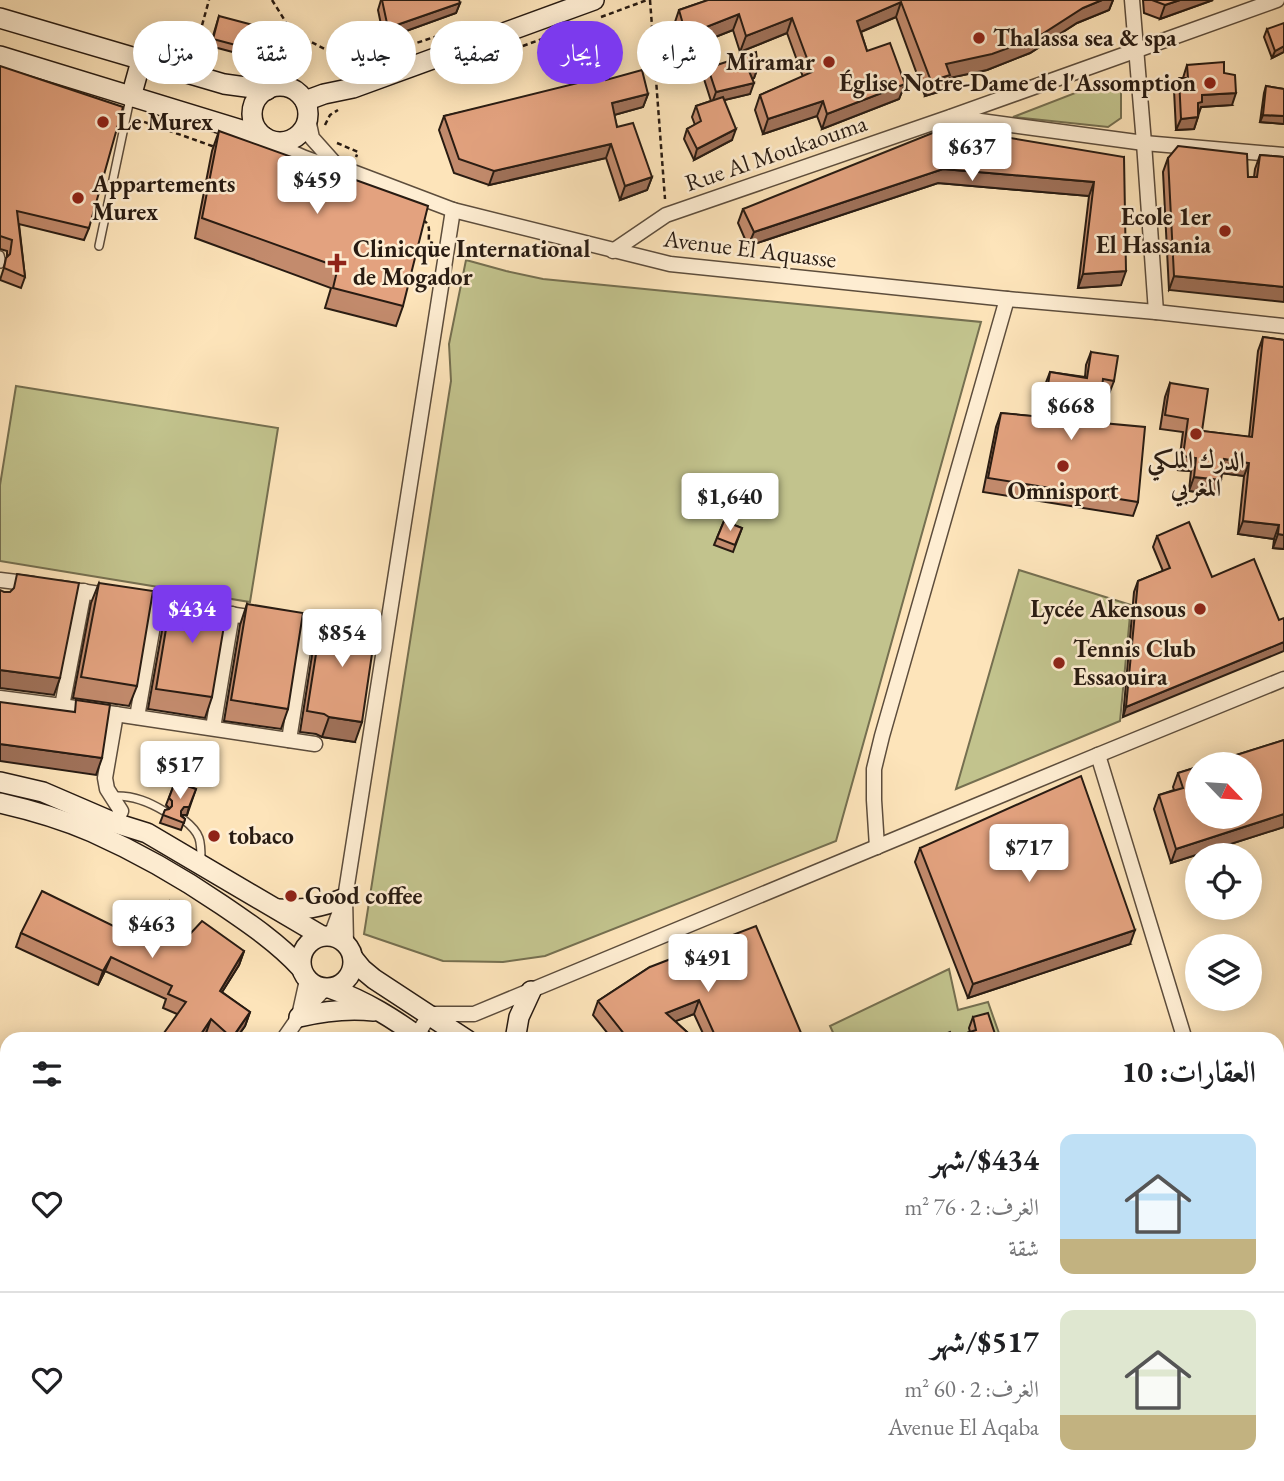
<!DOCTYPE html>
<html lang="ar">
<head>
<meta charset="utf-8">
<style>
  body { margin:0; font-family:"EB Garamond",Amiri,serif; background:#f2f2f2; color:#202124; direction:rtl; height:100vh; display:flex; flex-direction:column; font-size:26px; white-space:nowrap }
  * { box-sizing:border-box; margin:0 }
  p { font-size:23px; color:#757577 }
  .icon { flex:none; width:38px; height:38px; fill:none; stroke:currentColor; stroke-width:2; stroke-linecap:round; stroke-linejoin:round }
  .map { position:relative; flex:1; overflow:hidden; direction:ltr }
  .sheet { position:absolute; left:0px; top:1032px; width:1284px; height:450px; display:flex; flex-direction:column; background:#fff; border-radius:21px 21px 0 0; box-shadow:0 4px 18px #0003; direction:rtl }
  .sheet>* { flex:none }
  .top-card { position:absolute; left:21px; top:21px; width:700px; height:63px; direction:rtl; display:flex; gap:14px }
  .needle { width:46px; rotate:115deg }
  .controls { position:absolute; left:1185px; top:752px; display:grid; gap:14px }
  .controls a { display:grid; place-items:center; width:77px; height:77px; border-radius:50%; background:#fff; box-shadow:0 4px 18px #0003; font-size:35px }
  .price { position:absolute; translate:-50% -60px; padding:0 16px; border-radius:7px; background:#fff; color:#222; font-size:23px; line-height:46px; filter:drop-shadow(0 2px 4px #0008) }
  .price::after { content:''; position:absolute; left:50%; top:42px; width:21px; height:16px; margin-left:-10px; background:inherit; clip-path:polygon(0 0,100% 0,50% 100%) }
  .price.selected { background:#7c3aed; color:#fff }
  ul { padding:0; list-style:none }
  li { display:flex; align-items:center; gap:21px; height:175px; padding:0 28px }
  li+li { border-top:2px solid #e0e0e0 }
  li span { display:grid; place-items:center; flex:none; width:196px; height:140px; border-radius:14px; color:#555 }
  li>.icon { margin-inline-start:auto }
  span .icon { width:84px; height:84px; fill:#fffc; stroke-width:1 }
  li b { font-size:30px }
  h2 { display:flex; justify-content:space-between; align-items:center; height:84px; padding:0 28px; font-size:30px }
  .chip { padding:0 24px; border-radius:32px; background:#fff; box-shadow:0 4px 18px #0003; font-size:24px; line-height:63px }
  .chip.selected { background:#7c3aed; color:#fff }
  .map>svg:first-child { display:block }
</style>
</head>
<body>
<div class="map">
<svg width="1284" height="1481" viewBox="0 0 1284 1481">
  <rect width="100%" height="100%" fill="#fde4ba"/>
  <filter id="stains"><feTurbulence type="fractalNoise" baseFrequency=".00286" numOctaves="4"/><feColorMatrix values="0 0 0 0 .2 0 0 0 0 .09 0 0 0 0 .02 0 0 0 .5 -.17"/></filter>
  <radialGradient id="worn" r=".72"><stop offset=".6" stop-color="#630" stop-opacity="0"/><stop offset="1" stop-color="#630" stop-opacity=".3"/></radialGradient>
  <!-- green -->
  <g fill="#c2c38d" stroke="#756f50" stroke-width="2">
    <path d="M1106,81L1121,91V118L1108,127L1013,117Z"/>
    <path d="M466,260L506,271L543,279L981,322L836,841L545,956L503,962L443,961L364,934L451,381L449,344Z"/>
    <path d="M16,386L278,428L250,602L0,561V485Z"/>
    <path d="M1019,570L1131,605L1120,721L956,789Z"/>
    <path d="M949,969L958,1010L988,1002L1001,1039H836L830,1026Z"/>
  </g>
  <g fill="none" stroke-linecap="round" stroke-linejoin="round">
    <!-- lane casing -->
    <g stroke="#5d4d3c" stroke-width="10">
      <g id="lane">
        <path d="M99,246L130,99"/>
        <path d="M0,255L1,259L0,264"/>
        <path d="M118,800L117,796C135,796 149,802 164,811"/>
        <path d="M184,820C202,834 201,842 201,863"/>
      </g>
    </g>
    <!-- street casing -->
    <g stroke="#5d4d3c" stroke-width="17">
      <g id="street">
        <path d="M1132,0L1144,143L1156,312"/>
        <path d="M951,117L1144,143L1284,155"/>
        <path d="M308,119L312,138L337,166"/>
        <path d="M273,142C294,154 312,163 337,166L453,210L670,264L1007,299L1156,312L1284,326"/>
        <path d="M613,251L666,215L950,117L1277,0"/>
        <path d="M0,580L33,584"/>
        <path d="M60,588L113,596"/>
        <path d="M133,599L186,607"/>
        <path d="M209,611L262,619"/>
        <path d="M285,622L334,630"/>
        <path d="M0,698L62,706L315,744"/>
        <path d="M62,706L84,591"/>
        <path d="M137,717L157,603"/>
        <path d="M213,728L232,614"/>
        <path d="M289,740L307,625"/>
        <path d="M1098,755L1185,1040"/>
        <path d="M115,823L121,811L107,789L105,778L116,714"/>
        <path d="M877,847L874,800V769L882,736L1007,299"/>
        <path d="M331,936L342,906"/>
        <path d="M346,943L345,898L453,210"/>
        <path d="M299,1016L307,980"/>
        <path d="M417,1035L430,1014H474L1098,755L1284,679"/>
        <path d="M283,1040L299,1017L324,989"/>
        <path d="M0,1296L7,1302"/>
        <path d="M0,1457L7,1447"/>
        <path d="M149,1475L156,1481"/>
        <path d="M216,1475L222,1481"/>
        <path d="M317,1475L325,1481"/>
        <path d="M760,1475L766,1481"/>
        <path d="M421,1481L425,1475"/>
        <path d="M533,1481L537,1475"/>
        <path d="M640,1481L646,1475"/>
        <path d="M829,1481L835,1475"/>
      </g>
    </g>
    <!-- secondary casing -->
    <g stroke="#281b12" stroke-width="22">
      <g id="secondary">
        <path d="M0,18L224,84L267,90"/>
        <path d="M0,56L264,137"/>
        <circle cx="280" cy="114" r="28"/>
        <path d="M131,97L141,61"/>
        <path d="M305,101L324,94L353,88L594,0"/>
        <path d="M0,782L43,792L115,823L147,833L322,936"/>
        <path d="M0,803C31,810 62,819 92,832C137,852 181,877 222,905C250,924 278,943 301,968"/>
        <path d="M278,909C305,910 319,908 345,898"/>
        <circle cx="327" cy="962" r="26"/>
        <path d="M353,958L362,969L374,979L467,1040"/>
        <path d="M332,989C366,1001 394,1019 423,1040"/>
        <path d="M299,1017C324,1011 348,1008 374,1011"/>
        <path d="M515,1040L519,1017L531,991"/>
        <path d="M1278,1322L1284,1320"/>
        <path d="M976,1475L981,1481"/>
        <path d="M1005,1475L1011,1481"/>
      </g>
    </g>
    <!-- path -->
    <g stroke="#281b12" stroke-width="2.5" stroke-dasharray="5 3.5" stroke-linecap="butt">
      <path d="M272,0L287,24L305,39L339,56L359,57L398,49L459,29"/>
      <path d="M650,0L665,199"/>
      <path d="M601,17L647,0"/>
      <path d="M348,57V71"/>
      <path d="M193,58L209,0"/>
      <path d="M443,75L575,27"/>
      <path d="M136,119L215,147"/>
      <path d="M325,125L330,115L338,110"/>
      <path d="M337,143L358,152L356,157"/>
      <path d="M423,220C432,225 428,233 429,242L433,243"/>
    </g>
    <!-- lane -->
    <use href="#lane" stroke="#feedd2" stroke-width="7"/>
    <!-- street -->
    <use href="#street" stroke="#feedd2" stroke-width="14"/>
    <!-- secondary -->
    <use href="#secondary" stroke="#feedd2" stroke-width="19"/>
  </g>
  <!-- wall -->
  <g fill="#c38b6d" stroke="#281b12" stroke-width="2">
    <path d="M381,0L460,3L456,13L384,39L378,10Z"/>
    <path d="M708,0H1113L1109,10L1077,23L1030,53L987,70L949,78L945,90L925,96L896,17L861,32L867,51L905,84L899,99L822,129L817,116L763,134L755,110L760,95L803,77L787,33L740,52L733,30L680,51L674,25L679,10Z"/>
    <path d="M1143,0H1213L1160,19L1144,13Z"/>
    <path d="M219,16L247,48L244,55L210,46Z"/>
    <path d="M1267,29L1284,52L1272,58L1264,37Z"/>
    <path d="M1187,65L1232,105L1201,107L1194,129L1176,130L1174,90L1179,78H1183Z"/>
    <path d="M0,66L89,228L84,240L19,224L25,277L21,288L0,280L7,258V251L0,249Z"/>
    <path d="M758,67L754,78L752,79L750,94L724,100L732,140L694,160L684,139L687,129L695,125L692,117L696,106L711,101L704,79L708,68Z"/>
    <path d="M606,80L648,94L643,107L614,115L617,127L652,177L647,190L620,200L606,158L489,185L454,173L439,130L444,116Z"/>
    <path d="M1266,86L1284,89V124L1260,122L1264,93Z"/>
    <path d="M219,131L403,306L396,326L325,308L331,288L195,238L212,151Z"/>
    <path d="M1260,155L1284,157L1169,290L1163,172L1168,158L1248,177H1254L1255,169Z"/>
    <path d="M1124,157L1121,285L1078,288L1089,196L938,183L748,246L738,223L743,209Z"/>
    <path d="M1263,337L1284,340V549L1273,548L1274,539L1238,534L1244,476L1222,473L1216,494L1189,491L1191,471L1178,470L1183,432L1160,429L1165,397L1170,383L1202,431L1249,437L1258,351Z"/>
    <path d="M1091,352L1114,381L1109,394L1101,393L1096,410L1083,408L1081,421L1138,502L1133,516L983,492L996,427L1001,413L1040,417L1045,385L1050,372L1085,377L1086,365Z"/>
    <path d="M724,521L742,528L733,552L714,545Z"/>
    <path d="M1157,536L1212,577L1123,717L1134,592L1138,581L1163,571L1153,547Z"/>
    <path d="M99,583L137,686L129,706L73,698L91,603Z"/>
    <path d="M172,593L212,697L205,718L148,709L165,614Z"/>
    <path d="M247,604L288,709L281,729L224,721L240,625Z"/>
    <path d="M322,616L355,742L322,737L316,734L300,732L315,636Z"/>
    <path d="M1284,740V827L1171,863L1154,809L1159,795L1174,790L1173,787L1178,773Z"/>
    <path d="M175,782L196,789L187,815H181L185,819L181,830L160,823L165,810L170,809L166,805Z"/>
    <path d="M920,848L1130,944L968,998L915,862Z"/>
    <path d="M175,922L191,933L244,951L239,965L222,992L250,1012L245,1026L235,1040H213L206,1033L177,1014L163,1008L166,999L105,971L98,985L16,947L21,933L148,943Z"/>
    <path d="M650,967L804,1040H706L694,1014L675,1021L688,1033L685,1040H613L593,1015L598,1001Z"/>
    <path d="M973,1017L997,1040L952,1038L970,1032L969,1028Z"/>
    <path d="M0,1116L7,1122V1291L0,1286V1280L3,1273L0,1271Z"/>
    <path d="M854,1475H935L940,1481H854L852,1479Z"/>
    <path d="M1093,1475H1278L1284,1481H1098Z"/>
  </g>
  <!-- shaded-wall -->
  <g fill="#9f7159" stroke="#281b12" stroke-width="2">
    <path d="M1102,0H1113L1109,10L1077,23L1030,53L987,70L949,78L945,90L925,96L931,81L946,64Z"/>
    <path d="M1180,0H1213L1160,19L1165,5Z"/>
    <path d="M901,2L896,17L851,36L857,21Z"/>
    <path d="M460,3L456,13L384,39L388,28Z"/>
    <path d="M739,14L733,30L680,51L686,35Z"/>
    <path d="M792,18L787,33L740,52L746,36Z"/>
    <path d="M1284,46V52L1272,58L1275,51Z"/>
    <path d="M758,67L754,78L745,82L749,71Z"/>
    <path d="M754,83L750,94L712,103L716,92Z"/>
    <path d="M905,84L899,99L822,129L827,114Z"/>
    <path d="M1236,93L1232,105L1201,107L1198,114V103L1202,95Z"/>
    <path d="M648,94L643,107L607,117L612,103Z"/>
    <path d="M823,101L817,116L763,134L768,119Z"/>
    <path d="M1263,115L1284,116V124L1260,122Z"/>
    <path d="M1198,117L1194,129L1176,130L1181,119Z"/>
    <path d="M736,129L732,140L694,160L697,149Z"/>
    <path d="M611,144L606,158L489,185L494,171Z"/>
    <path d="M943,169L1094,182L1089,196L938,183L748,246L754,232Z"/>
    <path d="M652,177L647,190L620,200L625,186Z"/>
    <path d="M1126,271L1121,285L1078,288L1083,274Z"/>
    <path d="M1174,276L1284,287V302L1169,290Z"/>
    <path d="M1183,456L1196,458L1191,471L1178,470Z"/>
    <path d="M1224,459L1249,463L1244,476L1219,473Z"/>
    <path d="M1194,477L1221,480L1216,494L1189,491Z"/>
    <path d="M1243,521L1279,525L1274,539L1238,534Z"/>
    <path d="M1278,534L1284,535V549L1273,548Z"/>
    <path d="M1284,642V651L1123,717L1126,707Z"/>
    <path d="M0,670L60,678L54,695L0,688Z"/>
    <path d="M329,717L362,722L355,742L322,737Z"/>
    <path d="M0,744L102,758L96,775L0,761Z"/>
    <path d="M184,807H189L187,815H181V811Z"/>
    <path d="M1284,814V827L1171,863L1176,849Z"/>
    <path d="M1135,930L1130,944L968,998L973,984Z"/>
    <path d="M244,951L239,965L214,1005L220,991Z"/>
    <path d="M111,957L105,971L98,985L103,971Z"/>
    <path d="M699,1000L694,1014L661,1027L666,1013Z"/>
    <path d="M250,1012L245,1026L235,1040H231Z"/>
    <path d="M211,1019L206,1033L202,1040H197Z"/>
    <path d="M7,1095V1101L0,1112V1106Z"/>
  </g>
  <!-- building -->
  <g fill="#e3a27f" stroke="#281b12" stroke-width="2">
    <path d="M382,0H459L460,3L388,28Z"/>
    <path d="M708,0H1102L1083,8L1036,38L992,54L946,64L950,75L931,81L901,2L857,21L867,51L890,43L905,84L827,114L823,101L768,119L760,95L812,72L792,18L746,36L739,14L686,35L679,10Z"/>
    <path d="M1152,0H1180L1165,5Z"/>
    <path d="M219,16L253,25L247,48L213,39Z"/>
    <path d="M1284,23V46L1275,51L1267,29Z"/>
    <path d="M756,52L758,67L749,71L754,83L716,92L708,68Z"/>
    <path d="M1224,62V73L1235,75L1236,93L1202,95V102L1198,103V117L1181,119L1179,78H1188L1187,65Z"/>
    <path d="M0,66L123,107L89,228L17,211L25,277L4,268L6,258L10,254L12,240L0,236Z"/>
    <path d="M642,70L648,94L612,103L617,127L633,123L652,177L625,186L611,144L494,171L459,159L444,116L606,76V80Z"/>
    <path d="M1266,86L1284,89V116L1263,115Z"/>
    <path d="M723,97L736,129L697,149L687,129L701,121L696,106Z"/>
    <path d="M219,131L428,206L403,306L333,288L338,267L202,218Z"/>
    <path d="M935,132L980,133L1124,157L1126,271L1083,274L1094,182L943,169L754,232L743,209Z"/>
    <path d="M1178,146L1247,154L1248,177H1257L1260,155L1284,157V287L1174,276L1168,158Z"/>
    <path d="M1263,337L1284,340V535L1278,534L1279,525L1243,521L1249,463L1224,459L1221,480L1194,477L1196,458L1183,456L1188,419L1165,415L1170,383L1208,389L1202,431L1252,437Z"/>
    <path d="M1091,352L1118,356L1114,381L1103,379L1101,396L1086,394L1081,421L1145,427L1138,502L988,478L1001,413L1043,417L1050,372L1087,378Z"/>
    <path d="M724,521L742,528L735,545L717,538Z"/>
    <path d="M1189,522L1212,577L1254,559L1279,620L1284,618V642L1126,707L1138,581L1170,568L1157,536Z"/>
    <path d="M17,574L79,583L60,678L0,670V590L4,592H10L14,588Z"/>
    <path d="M99,583L153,591L137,686L81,677Z"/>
    <path d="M172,593L228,602L212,697L156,689Z"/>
    <path d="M247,604L303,613L288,709L231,700Z"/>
    <path d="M322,616L364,623L369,622L373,620H377L362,722L329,717L324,714L307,711Z"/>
    <path d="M76,700L110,705L102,758L0,744V702L75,712Z"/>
    <path d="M1284,740V814L1176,849L1159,795L1183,788L1178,773L1197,767V817H1250V765H1205Z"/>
    <path d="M1081,776L1135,930L973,984L920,848Z"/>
    <path d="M175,782L196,789L189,807H184L181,811V816L185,819L184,823L163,815L165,810L169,809L172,806V801L169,798Z"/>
    <path d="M42,891L148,943L169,902L175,922L191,933L202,921L244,951L220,991L250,1012L232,1038L211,1019L197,1040H159L186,1002L168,994L172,986L111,957L103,971L21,933Z"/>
    <path d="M756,926L804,1040H717L699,1000L666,1013L688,1033L683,1040H629L598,1001L650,967Z"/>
    <path d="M988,1013L997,1040H930L950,1032L952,1038L976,1030L973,1017Z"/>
    <path d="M0,1068L7,1073V1095L0,1106Z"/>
    <path d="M0,1116L7,1122V1258L0,1252Z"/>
    <path d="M1284,1325V1481H1116L1111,1475H1278V1327Z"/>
    <path d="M867,1475H935L940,1481H872Z"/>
  </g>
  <!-- markers -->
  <g fill="#8f2418" stroke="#feedd2" stroke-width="2.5">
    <circle cx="979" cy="38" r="7"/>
    <circle cx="829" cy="62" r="7"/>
    <circle cx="1210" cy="83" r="7"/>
    <circle cx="103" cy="122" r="7"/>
    <circle cx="78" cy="198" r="7"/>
    <circle cx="1225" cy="231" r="7"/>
    <path d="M333.5 252.5h7v7h7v7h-7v7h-7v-7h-7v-7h7z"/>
    <circle cx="1196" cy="434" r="7"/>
    <circle cx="1063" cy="466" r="7"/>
    <circle cx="1200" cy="609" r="7"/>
    <circle cx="1059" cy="663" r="7"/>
    <circle cx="214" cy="836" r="7"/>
    <circle cx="291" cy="896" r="7"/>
  </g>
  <g text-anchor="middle" stroke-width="5" stroke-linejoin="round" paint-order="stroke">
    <!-- poi labels -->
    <g font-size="24" font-weight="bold" fill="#281b12" stroke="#feedd2" text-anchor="start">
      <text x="993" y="46">Thalassa sea &amp; spa</text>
      <text x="815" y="70" text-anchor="end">Miramar</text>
      <text x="1196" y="91" text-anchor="end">Église Notre-Dame de l'Assomption</text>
      <text x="117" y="130">Le Murex</text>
      <text x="92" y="192">Appartements<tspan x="92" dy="28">Murex</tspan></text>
      <text x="1211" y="225" text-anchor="end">Ecole 1er<tspan x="1211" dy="28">El Hassania</tspan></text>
      <text x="353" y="257">Clinicque International<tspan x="353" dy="28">de Mogador</tspan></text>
      <text x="1196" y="468" text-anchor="middle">الدرك الملكي<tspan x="1196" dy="28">المغربي</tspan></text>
      <text x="1063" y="499" text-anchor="middle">Omnisport</text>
      <text x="1186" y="617" text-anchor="end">Lycée Akensous</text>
      <text x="1073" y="657">Tennis Club<tspan x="1073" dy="28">Essaouira</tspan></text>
      <text x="228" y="844">tobaco</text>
      <text x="305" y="904">Good coffee</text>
    </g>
    <!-- street labels -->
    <g font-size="24" fill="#281b12" stroke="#feedd2">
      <text transform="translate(776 153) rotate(-19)" y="8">Rue Al Moukaouma</text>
      <text transform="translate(750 249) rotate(7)" y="8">Avenue El Aquasse</text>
    </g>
  </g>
  <rect width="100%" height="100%" filter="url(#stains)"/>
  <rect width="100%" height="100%" fill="url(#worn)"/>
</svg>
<div class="controls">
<a><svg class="needle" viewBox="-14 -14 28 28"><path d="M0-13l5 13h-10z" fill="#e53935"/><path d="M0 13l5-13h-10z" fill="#757577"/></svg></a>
<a><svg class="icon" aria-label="locate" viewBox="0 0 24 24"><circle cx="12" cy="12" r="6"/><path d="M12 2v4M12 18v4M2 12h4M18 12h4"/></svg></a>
<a><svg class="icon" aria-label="layers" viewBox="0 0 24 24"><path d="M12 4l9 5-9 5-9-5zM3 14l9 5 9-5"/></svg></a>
</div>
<b class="price" style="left:972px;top:183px">$637</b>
<b class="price" style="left:317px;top:216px">$459</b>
<b class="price" style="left:1071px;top:442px">$668</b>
<b class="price" style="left:730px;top:533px">$1,640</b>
<b class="price selected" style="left:192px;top:645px">$434</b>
<b class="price" style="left:342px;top:669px">$854</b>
<b class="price" style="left:180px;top:801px">$517</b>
<b class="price" style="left:1029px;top:884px">$717</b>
<b class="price" style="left:152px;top:960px">$463</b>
<b class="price" style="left:708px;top:994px">$491</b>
<div class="top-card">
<a class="chip">شراء</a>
<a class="chip selected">إيجار</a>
<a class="chip">تصفية</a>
<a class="chip">جديد</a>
<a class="chip">شقة</a>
<a class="chip">منزل</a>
</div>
<section class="sheet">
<h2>العقارات: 10<svg class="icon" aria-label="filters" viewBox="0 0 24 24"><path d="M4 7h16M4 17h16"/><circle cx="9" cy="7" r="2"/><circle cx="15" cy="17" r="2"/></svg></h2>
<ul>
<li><span style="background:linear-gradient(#bfe0f5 75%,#c2b280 0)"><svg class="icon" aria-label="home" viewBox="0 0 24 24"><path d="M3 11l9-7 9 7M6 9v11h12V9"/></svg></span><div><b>$434/شهر</b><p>الغرف: 2 · 76 m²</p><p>شقة</p></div><svg class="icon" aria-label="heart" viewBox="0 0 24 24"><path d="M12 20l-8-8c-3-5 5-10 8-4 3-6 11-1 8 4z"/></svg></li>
<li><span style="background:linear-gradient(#dfe7d0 75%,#c2b280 0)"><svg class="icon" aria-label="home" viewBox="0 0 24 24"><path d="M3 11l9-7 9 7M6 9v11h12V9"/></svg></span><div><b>$517/شهر</b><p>الغرف: 2 · 60 m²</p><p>Avenue El Aqaba</p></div><svg class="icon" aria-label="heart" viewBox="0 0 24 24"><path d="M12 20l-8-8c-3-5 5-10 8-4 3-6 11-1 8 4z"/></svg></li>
</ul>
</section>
</div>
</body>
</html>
